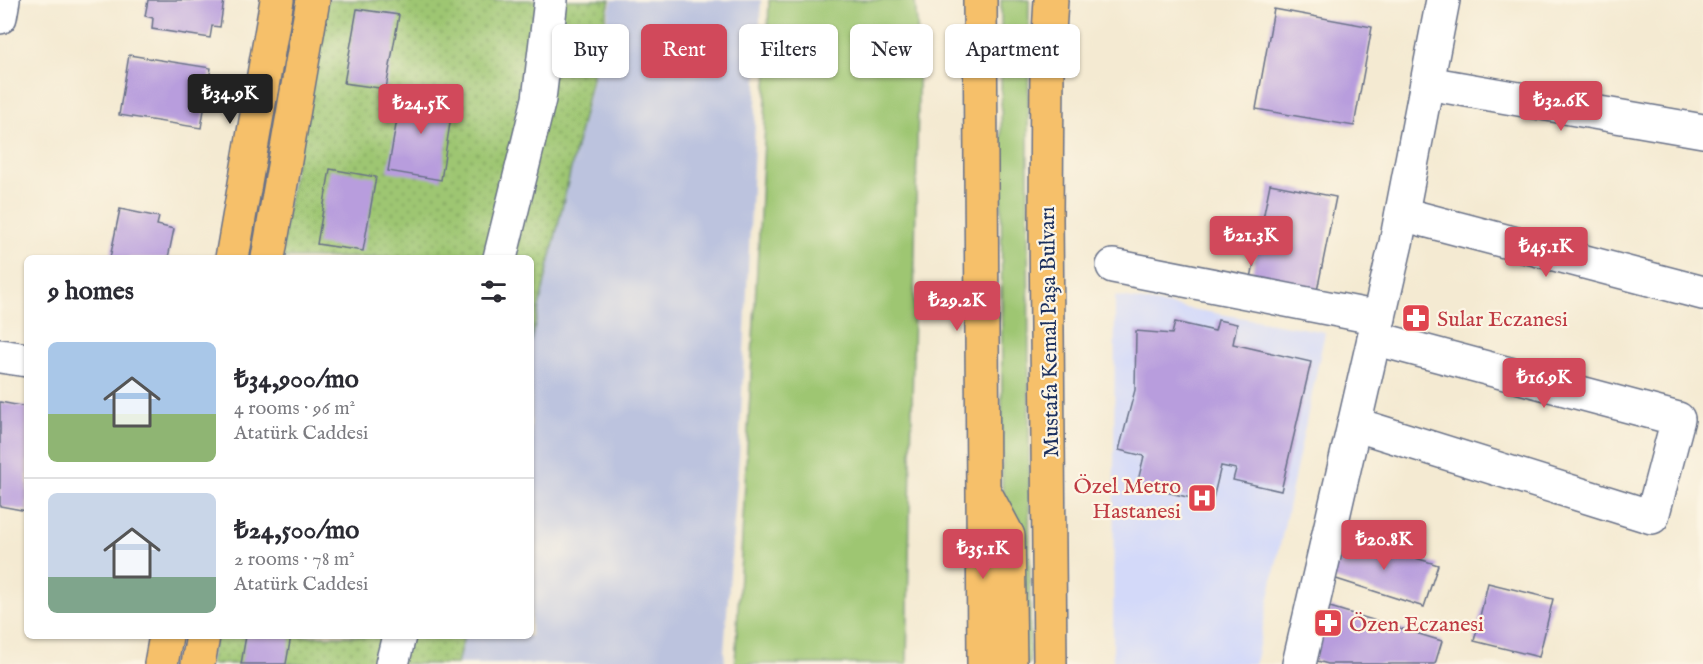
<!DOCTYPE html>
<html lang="en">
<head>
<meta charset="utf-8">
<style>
  body { margin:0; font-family:"IM FELL English",serif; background:#f7f7f7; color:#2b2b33; height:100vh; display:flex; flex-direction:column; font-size:22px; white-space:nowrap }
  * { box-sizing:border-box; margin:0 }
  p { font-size:20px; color:#7c7c81 }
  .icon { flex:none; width:33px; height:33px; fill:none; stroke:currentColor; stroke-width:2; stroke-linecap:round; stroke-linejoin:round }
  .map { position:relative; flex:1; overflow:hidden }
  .side { position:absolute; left:24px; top:255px; width:510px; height:384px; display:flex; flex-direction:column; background:#fff; border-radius:9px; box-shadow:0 2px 4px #0004 }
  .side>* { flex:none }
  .guide { position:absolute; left:552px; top:24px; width:570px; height:54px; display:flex; gap:12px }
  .price { position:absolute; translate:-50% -51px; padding:0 14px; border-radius:6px; background:#d1495b; color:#fff; font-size:20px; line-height:39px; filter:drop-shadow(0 2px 3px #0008) }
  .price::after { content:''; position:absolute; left:50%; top:36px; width:18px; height:14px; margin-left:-9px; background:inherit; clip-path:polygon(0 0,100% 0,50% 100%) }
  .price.active { background:#222; color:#fff }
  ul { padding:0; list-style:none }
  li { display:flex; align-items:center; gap:18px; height:150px; padding:0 24px }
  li+li { border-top:2px solid #e1e1e2 }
  li span { display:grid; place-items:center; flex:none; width:168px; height:120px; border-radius:9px; color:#555 }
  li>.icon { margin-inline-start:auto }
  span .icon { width:72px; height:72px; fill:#fffc; stroke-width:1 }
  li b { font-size:26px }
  h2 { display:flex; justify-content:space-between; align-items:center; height:72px; padding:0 24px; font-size:26px }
  .chip { padding:0 21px; border-radius:9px; background:#fff; box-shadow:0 2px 4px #0004; font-size:21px; line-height:54px }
  .chip.active { background:#d1495b; color:#fff }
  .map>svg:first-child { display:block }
</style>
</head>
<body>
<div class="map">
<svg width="1703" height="664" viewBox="0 0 1703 664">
  <defs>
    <pattern id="park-dots" width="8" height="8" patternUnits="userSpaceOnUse" patternTransform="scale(1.5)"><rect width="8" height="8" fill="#9ec672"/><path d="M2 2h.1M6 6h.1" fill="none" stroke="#80a161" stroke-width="1.8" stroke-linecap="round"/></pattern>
  </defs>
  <rect width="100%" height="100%" fill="#fcf5e5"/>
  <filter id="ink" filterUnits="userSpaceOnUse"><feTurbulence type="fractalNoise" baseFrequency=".0167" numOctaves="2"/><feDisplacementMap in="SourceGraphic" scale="12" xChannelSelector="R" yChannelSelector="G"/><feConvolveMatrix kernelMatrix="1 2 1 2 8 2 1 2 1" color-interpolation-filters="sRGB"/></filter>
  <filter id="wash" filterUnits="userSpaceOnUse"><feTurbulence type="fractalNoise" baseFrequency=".008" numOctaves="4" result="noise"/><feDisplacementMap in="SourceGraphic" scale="24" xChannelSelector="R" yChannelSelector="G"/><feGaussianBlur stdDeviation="1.35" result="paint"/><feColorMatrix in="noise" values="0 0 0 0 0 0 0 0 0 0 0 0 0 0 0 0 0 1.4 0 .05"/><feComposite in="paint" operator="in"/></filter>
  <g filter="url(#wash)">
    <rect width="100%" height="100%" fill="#f4ead2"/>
    <!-- built -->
    <path fill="#d3d9f9" d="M1115,296L1325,332L1255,664H1113Z"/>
    <!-- railway -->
    <path fill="#bcc3de" d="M612,0H761L739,455L724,652L725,664H453L459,636H531V337Z"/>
    <!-- grass -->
    <g fill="#9ec672" stroke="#5c7a68" stroke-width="1.5">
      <path d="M292,0H300L256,258H248Z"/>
      <path d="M769,0H915L919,48L907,664H735L765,124Z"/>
      <path d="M1001,0H1029L1028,167L1030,664H1017L1015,547L1002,486Z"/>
    </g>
    <!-- park -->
    <g fill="url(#park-dots)" stroke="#5c7a68" stroke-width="1.5">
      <path d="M324,0H610L531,342V258H279Z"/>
      <path d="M215,636H464L457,664H210Z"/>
    </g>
    <g id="blocks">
      <!-- building -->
      <g fill="#b89ddd">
        <path d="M148,0H224L220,27L212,26L210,38L152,29L153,18L145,16Z"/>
        <path d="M357,9L399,15L386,89L344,83Z"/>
        <path d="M1274,9L1372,27L1354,126L1256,109Z"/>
        <path d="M129,55L211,68L201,128L119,115Z"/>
        <path d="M402,90L454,98L441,180L388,171Z"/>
        <path d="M330,169L376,177L363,251L317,244Z"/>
        <path d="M1270,184L1336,197L1315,301L1249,288Z"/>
        <path d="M120,209L159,217L157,225L174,229L168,258H110Z"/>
        <path d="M1218,320L1237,324L1233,344L1311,362L1281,491L1233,480L1236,469L1221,466L1212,503L1137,485L1144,456L1119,450L1135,390L1136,331L1172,334L1175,322L1215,331Z"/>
        <path d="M0,402L27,407V511L0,506Z"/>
        <path d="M1344,535L1438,565L1424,607L1330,577Z"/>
        <path d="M1488,583L1553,599L1539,657L1474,641Z"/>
        <path d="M1330,607L1442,641L1435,664H1328L1314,660Z"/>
        <path d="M246,636H291L286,664H241Z"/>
      </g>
    </g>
  </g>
  <g filter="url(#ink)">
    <use href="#blocks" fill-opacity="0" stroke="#677087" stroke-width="1.5"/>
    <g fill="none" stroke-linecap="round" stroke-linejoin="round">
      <!-- minor casing -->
      <g stroke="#677087" stroke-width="36">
        <g id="minor">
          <path d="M0,17L3,0"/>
          <path d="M1427,83L1703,131"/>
          <path d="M1402,214L1703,293"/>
          <path d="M500,258L539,99L551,0"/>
          <path d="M1113,266L1379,318"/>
          <path d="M0,356L27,360"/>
          <path d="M1354,424L1652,517L1678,419L1374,338"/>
          <path d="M392,664L399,636"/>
          <path d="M1299,664L1396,243L1443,0"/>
        </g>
      </g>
      <!-- major casing -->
      <g stroke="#677087" stroke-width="36">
        <g id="major">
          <path d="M980,0L984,664"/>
          <path d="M232,258L277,0"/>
          <path d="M268,258L313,0"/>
          <path d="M985,493L1008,536L1010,664"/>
          <path d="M161,664L166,636"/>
          <path d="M198,664L203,636"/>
          <path d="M1050,664L1046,219L1047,67L1051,0"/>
        </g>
      </g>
      <!-- minor -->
      <use href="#minor" stroke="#fff" stroke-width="33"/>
      <!-- major -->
      <use href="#major" stroke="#f6c06b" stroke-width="33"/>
    </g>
  </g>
  <!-- icons -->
  <defs>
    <g id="pharmacy-square" transform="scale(1.5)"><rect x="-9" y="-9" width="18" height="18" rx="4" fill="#e0444e" stroke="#fcf5e5"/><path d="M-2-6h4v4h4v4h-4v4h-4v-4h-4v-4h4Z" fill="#fff"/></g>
    <g id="hospital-square" transform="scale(1.5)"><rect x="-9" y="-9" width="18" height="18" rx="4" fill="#e0444e" stroke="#fcf5e5"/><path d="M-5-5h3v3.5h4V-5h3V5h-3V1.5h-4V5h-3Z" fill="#fff"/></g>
  </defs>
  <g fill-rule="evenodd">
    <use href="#pharmacy-square" x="1416" y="318"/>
    <use href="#hospital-square" x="1202" y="498"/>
    <use href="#pharmacy-square" x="1328" y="623"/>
  </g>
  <g text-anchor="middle" stroke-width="4.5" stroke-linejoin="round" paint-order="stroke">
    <!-- health labels -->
    <g font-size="22" fill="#be3a42" stroke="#fcf5e5" text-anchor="start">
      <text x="1437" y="326">Sular Eczanesi</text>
      <text x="1181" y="493" text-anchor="end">Özel Metro<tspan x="1181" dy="25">Hastanesi</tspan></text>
      <text x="1349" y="631">Özen Eczanesi</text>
    </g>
    <!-- street labels -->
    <g font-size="22" fill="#1b2f5e" stroke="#fcf5e5">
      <text transform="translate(1048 332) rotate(-91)" y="8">Mustafa Kemal Paşa Bulvarı</text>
    </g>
  </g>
</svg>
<b class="price active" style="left:230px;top:125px">₺34.9K</b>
<b class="price" style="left:1561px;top:132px">₺32.6K</b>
<b class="price" style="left:421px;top:135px">₺24.5K</b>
<b class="price" style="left:1251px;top:267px">₺21.3K</b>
<b class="price" style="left:1546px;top:278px">₺45.1K</b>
<b class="price" style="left:957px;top:332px">₺29.2K</b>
<b class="price" style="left:1544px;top:409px">₺16.9K</b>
<b class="price" style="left:1384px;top:571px">₺20.8K</b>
<b class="price" style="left:983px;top:580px">₺35.1K</b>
<div class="guide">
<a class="chip">Buy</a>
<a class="chip active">Rent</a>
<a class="chip">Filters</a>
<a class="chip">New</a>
<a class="chip">Apartment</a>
</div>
<section class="side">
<h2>9 homes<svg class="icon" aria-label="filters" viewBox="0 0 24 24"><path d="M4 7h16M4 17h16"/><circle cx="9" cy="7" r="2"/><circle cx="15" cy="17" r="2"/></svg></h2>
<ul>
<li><span style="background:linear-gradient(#a9c7e8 60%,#8fb573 0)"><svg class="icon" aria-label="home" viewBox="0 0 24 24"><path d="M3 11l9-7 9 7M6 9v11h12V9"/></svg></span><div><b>₺34,900/mo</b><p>4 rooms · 96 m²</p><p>Atatürk Caddesi</p></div></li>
<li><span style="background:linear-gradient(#c9d6e8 70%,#7fa58c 0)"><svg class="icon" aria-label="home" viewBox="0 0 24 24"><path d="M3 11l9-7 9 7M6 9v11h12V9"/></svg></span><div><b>₺24,500/mo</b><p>2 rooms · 78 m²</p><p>Atatürk Caddesi</p></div></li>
</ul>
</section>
</div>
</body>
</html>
